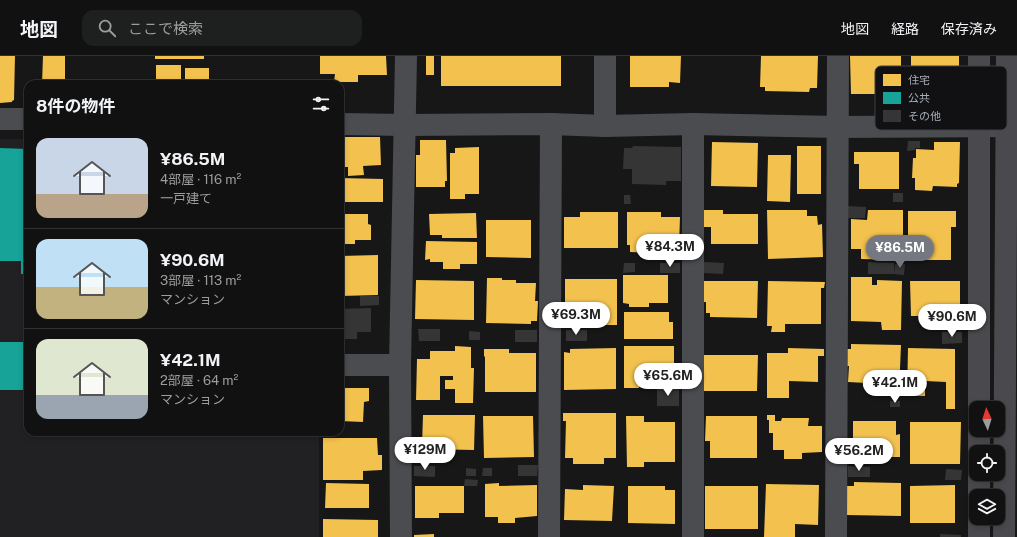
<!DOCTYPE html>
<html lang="ja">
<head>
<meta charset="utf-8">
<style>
  body { margin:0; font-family:"Public Sans","Noto Sans JP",sans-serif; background:#1e1f1f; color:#f1f3f6; height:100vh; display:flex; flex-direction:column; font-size:15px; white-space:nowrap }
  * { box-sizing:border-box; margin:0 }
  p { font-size:13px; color:#9c9d9f }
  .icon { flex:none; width:22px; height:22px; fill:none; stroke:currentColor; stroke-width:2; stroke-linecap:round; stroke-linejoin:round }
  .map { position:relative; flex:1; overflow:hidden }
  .details { position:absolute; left:24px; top:24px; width:320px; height:356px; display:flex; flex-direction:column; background:#111; border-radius:12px; box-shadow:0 2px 6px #0003,0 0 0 1px #303131 }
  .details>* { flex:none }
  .needle { width:26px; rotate:356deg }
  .controls { position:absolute; left:969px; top:345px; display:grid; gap:8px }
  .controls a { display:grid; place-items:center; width:36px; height:36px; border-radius:8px; background:#111; box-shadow:0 2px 6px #0003,0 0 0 1px #303131; font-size:20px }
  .price { position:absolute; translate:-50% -34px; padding:0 9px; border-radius:14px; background:#fff; color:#222; font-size:13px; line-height:26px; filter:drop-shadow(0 1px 2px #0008) }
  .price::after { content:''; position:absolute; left:50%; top:24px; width:12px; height:9px; margin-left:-6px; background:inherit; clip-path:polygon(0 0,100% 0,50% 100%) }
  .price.selected { background:#757880; color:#fff }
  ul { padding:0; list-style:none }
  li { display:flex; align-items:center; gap:12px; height:100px; padding:0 12px }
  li+li { border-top:1px solid #303131 }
  li span { display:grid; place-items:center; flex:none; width:112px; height:80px; border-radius:12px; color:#555 }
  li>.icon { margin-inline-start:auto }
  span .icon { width:48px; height:48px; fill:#fffc; stroke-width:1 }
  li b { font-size:17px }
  h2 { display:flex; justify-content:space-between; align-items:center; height:48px; padding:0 12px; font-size:17px }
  header { display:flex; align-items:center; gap:24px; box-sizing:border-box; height:56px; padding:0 20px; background:#111; border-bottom:1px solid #303131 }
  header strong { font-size:19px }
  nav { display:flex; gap:22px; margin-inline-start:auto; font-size:14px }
  .search { width:280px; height:36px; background:#1e1f1f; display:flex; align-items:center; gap:10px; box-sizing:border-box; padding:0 14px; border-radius:12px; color:#9c9d9f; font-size:15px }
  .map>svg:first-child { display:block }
</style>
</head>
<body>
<header>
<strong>地図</strong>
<div class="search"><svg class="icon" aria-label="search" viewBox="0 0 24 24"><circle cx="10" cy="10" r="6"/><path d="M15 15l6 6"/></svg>ここで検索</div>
<nav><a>地図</a><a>経路</a><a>保存済み</a></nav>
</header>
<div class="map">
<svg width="1017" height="481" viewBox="0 0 1017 481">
  <rect width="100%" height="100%" fill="#171717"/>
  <!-- built -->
  <path fill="#212123" d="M0,83H28V376H319V481H0Z"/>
  <!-- homes -->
  <g fill="#f2c14e">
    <path d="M0,0H15L14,44L12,45V46L0,47Z"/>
    <path d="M43,0H65V28H42Z"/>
    <rect x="155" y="0" width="49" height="3"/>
    <path d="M320,0H386L387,19H358V26H334L335,18H320Z"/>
    <rect x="426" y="0" width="8" height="19"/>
    <rect x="441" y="0" width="120" height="30"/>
    <path d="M630,0H681L680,27L669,26V31H630Z"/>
    <path d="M761,0H818L817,32H810L809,36L765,35V31H760Z"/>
    <path d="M850,0H901V38H851Z"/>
    <rect x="911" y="0" width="48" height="34"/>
    <path d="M156,9H181V28L156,27Z"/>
    <rect x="185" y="12" width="24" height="16"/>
    <path d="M340,81H380L381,109L363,110L364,119L348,120V111H340Z"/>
    <path d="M420,84H446L447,125H445V131H416V99H420Z"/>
    <path d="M712,86L758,87L757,131L711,130Z"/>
    <path d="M934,86H960L959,127L957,128V131L933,130L932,135L915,134V122H912L913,102H916V93L934,94Z"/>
    <rect x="797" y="90" width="24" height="48"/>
    <path d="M479,91V138H465V143H450V97H455V92Z"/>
    <path d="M854,96H899V133H859V108H854Z"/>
    <path d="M768,99H791L790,146L767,145Z"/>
    <path d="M340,122L383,123V146H340Z"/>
    <path d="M703,154H723V158H758V188H711V171H703Z"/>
    <path d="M767,154H807V160H817L818,169L822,168L823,201L768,203Z"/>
    <path d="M868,154H903V204L861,203V193H851V163L867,164Z"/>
    <path d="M908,155H956V171H951V204H908Z"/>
    <path d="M580,156H618V192H564V161H580Z"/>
    <path d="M627,156H661V161H680L679,191L653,190L654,197L630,196V189H627Z"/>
    <path d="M476,157L477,182H442V179H430L429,158Z"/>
    <path d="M340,158H368V168L371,169V184H355V188H340Z"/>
    <path d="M486,164H531V202L486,201Z"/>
    <path d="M426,185L477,186V208H460V213H443V206H430V203L425,204Z"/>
    <path d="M378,199V239L340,240V200Z"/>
    <path d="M623,219H668V247H649V251H629V248L623,247Z"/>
    <path d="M851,221H872V229H877V224L902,225L901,274H882L881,266L851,265Z"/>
    <path d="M487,222H502V224H516V227H536L535,245H538L537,265H531V268L486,267Z"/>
    <rect x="565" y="223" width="52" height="46"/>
    <path d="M416,224L474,225V264L415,263Z"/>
    <path d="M703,225H758L757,262L710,261V257H706V246H703Z"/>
    <path d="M768,225L825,226L824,232H821V268H785V276H771L772,270H767Z"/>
    <path d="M910,225H960V260L955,261L956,265H923V260H911Z"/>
    <path d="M624,256H669V266H673V283H624Z"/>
    <path d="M851,288L901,289L899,336H885L886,328L848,326L849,310H846V293H851Z"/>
    <path d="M455,290L471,291V312H474L473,347H455V333H445V324H453V320H440V344H416L417,303H430V295H455Z"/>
    <path d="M624,290H674V326H639V332H624Z"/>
    <path d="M616,292V333L564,334V296L570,297V293Z"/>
    <path d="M788,292L824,293V300H818V326L789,325V342H767V297H788Z"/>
    <path d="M908,292L955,293V353H946V326L925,325V340H907Z"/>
    <path d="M484,293H509V297H536V336H485V301L484,300Z"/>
    <path d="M703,299H758L757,335H703Z"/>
    <path d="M340,332H369V345L364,346L363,366L340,365Z"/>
    <path d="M563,357H616V402H604V408H573V402H565L566,365H563Z"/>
    <path d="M423,359H475L474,394L424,393V390H422Z"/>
    <path d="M767,359H775V365H781L782,362H809L808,370H822V396L802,397V403H784V394H773V377H769V364H767Z"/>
    <path d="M483,360H533L534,401L484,402Z"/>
    <path d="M626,360H644V366H675V406H644V411H627Z"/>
    <path d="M706,360H757V402H710V385H705Z"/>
    <path d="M853,365H896V379L900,378V401H861V389H853Z"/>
    <path d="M910,366H961L960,408H910Z"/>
    <path d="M323,382H377L378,399H382V414L363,415V424H323Z"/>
    <path d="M854,426L901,427V460L846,459L847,430H854Z"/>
    <path d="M326,427L369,428V452H325Z"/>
    <path d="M499,427V430L537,429V460L515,462V467H498V461H485V428Z"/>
    <path d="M766,428L819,429L818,469L795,468V481H764Z"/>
    <path d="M583,429L614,430L612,465L564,464L565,433L583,434Z"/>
    <path d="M955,429V467H910V430Z"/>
    <path d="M415,430H464V457H439V462H415Z"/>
    <path d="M628,430H665V434H675V468L628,467Z"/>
    <rect x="705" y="430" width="53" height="43"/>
    <path d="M323,463L378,464V481H323Z"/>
    <path d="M434,478V481H414V479Z"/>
  </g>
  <!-- public -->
  <g fill="#17a398">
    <path d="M0,92L28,93V218H21V205H0Z"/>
    <rect x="0" y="286" width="28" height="48"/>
  </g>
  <!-- building -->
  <g fill="#353536">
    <path d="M908,85H920V92H915V94L907,95Z"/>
    <path d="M633,90L681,91V125H666V129L632,128V113H623L624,92H632Z"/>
    <rect x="893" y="137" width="10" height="9"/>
    <path d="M624,139H630L631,148H624Z"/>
    <path d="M847,150L866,151L865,162H847Z"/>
    <path d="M704,206L724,207L723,218L703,217Z"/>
    <path d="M868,206L894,207V218H868Z"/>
    <path d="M624,207H635V216L623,217Z"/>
    <rect x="660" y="207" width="20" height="10"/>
    <path d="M895,208H905L904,219L894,218Z"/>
    <path d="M360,240H379V249L360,250Z"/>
    <path d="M371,252V276H357V283H340V253Z"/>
    <path d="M418,273H440V285H419Z"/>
    <rect x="515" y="274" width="22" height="12"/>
    <rect x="566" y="274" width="21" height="11"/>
    <path d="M469,275L480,276V284H469Z"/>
    <path d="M942,276H962V287L942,288Z"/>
    <rect x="657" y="332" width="22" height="18"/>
    <rect x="890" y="345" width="10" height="6"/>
    <path d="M518,409H538L537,420H518Z"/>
    <path d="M414,410H435V421L414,420Z"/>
    <path d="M848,410L870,411V421H848Z"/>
    <path d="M466,412L476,413V420H466Z"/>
    <path d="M483,412H492V420H482Z"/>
    <path d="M946,413L962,414L961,424H945Z"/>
    <path d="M465,423L478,424L477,430H464Z"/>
    <path d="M940,478L961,479V481H940Z"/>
  </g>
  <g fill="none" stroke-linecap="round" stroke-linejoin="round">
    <!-- street -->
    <g stroke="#4b4c50" stroke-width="22">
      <path d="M605,0V70"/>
      <path d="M0,63H28"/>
      <path d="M340,68L405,69L551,68L605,70L693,68L838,71L1017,70"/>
      <path d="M340,309H400"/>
      <path d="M401,481L400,309L406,0"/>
      <path d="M549,481L551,68"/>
      <path d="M693,481V68"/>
      <path d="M836,481L838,0"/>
    </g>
    <!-- secondary -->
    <g stroke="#4a4a4e" stroke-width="22">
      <path d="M979,352V0"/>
      <path d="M979,374V396"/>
      <path d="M979,418V440"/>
      <path d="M979,462V481"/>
      <path d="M1004,481L1007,0"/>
    </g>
  </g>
  <!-- legend -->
  <rect x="875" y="10" width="132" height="64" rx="6" fill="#111113" stroke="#3e4045" stroke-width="1"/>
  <rect x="883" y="18" width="18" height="12" fill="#f2c14e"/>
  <rect x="883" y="36" width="18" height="12" fill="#17a398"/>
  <rect x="883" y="54" width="18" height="12" fill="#353536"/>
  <g font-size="11" fill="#a8adb8">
    <text x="908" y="28">住宅</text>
    <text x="908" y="46">公共</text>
    <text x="908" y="64">その他</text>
  </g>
</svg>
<div class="controls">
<a><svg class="needle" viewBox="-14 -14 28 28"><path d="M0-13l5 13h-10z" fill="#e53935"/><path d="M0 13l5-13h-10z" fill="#9c9d9f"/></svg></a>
<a><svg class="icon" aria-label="locate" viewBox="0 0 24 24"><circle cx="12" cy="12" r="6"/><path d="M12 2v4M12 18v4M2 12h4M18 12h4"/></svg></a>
<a><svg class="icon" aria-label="layers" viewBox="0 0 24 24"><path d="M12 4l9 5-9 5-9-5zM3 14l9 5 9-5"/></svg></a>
</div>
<b class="price" style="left:670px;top:212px">¥84.3M</b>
<b class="price selected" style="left:900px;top:213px">¥86.5M</b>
<b class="price" style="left:576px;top:280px">¥69.3M</b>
<b class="price" style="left:952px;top:282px">¥90.6M</b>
<b class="price" style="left:668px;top:341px">¥65.6M</b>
<b class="price" style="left:895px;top:348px">¥42.1M</b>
<b class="price" style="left:425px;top:415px">¥129M</b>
<b class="price" style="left:859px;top:416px">¥56.2M</b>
<section class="details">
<h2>8件の物件<svg class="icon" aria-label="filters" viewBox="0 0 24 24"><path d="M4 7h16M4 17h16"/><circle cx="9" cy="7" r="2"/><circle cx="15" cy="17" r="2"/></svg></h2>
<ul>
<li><span style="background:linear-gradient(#c9d6e8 70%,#b9a48a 0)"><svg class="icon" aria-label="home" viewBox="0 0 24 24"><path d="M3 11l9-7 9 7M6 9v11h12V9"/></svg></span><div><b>¥86.5M</b><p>4部屋 · 116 m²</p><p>一戸建て</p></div></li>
<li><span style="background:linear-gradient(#bfe0f5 60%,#c2b280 0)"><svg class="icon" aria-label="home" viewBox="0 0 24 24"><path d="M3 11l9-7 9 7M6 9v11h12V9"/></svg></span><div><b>¥90.6M</b><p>3部屋 · 113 m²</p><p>マンション</p></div></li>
<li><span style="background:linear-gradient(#dfe7d0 70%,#9aa5b1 0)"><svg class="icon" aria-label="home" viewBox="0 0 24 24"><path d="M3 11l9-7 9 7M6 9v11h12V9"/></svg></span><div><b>¥42.1M</b><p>2部屋 · 64 m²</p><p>マンション</p></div></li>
</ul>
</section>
</div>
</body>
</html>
